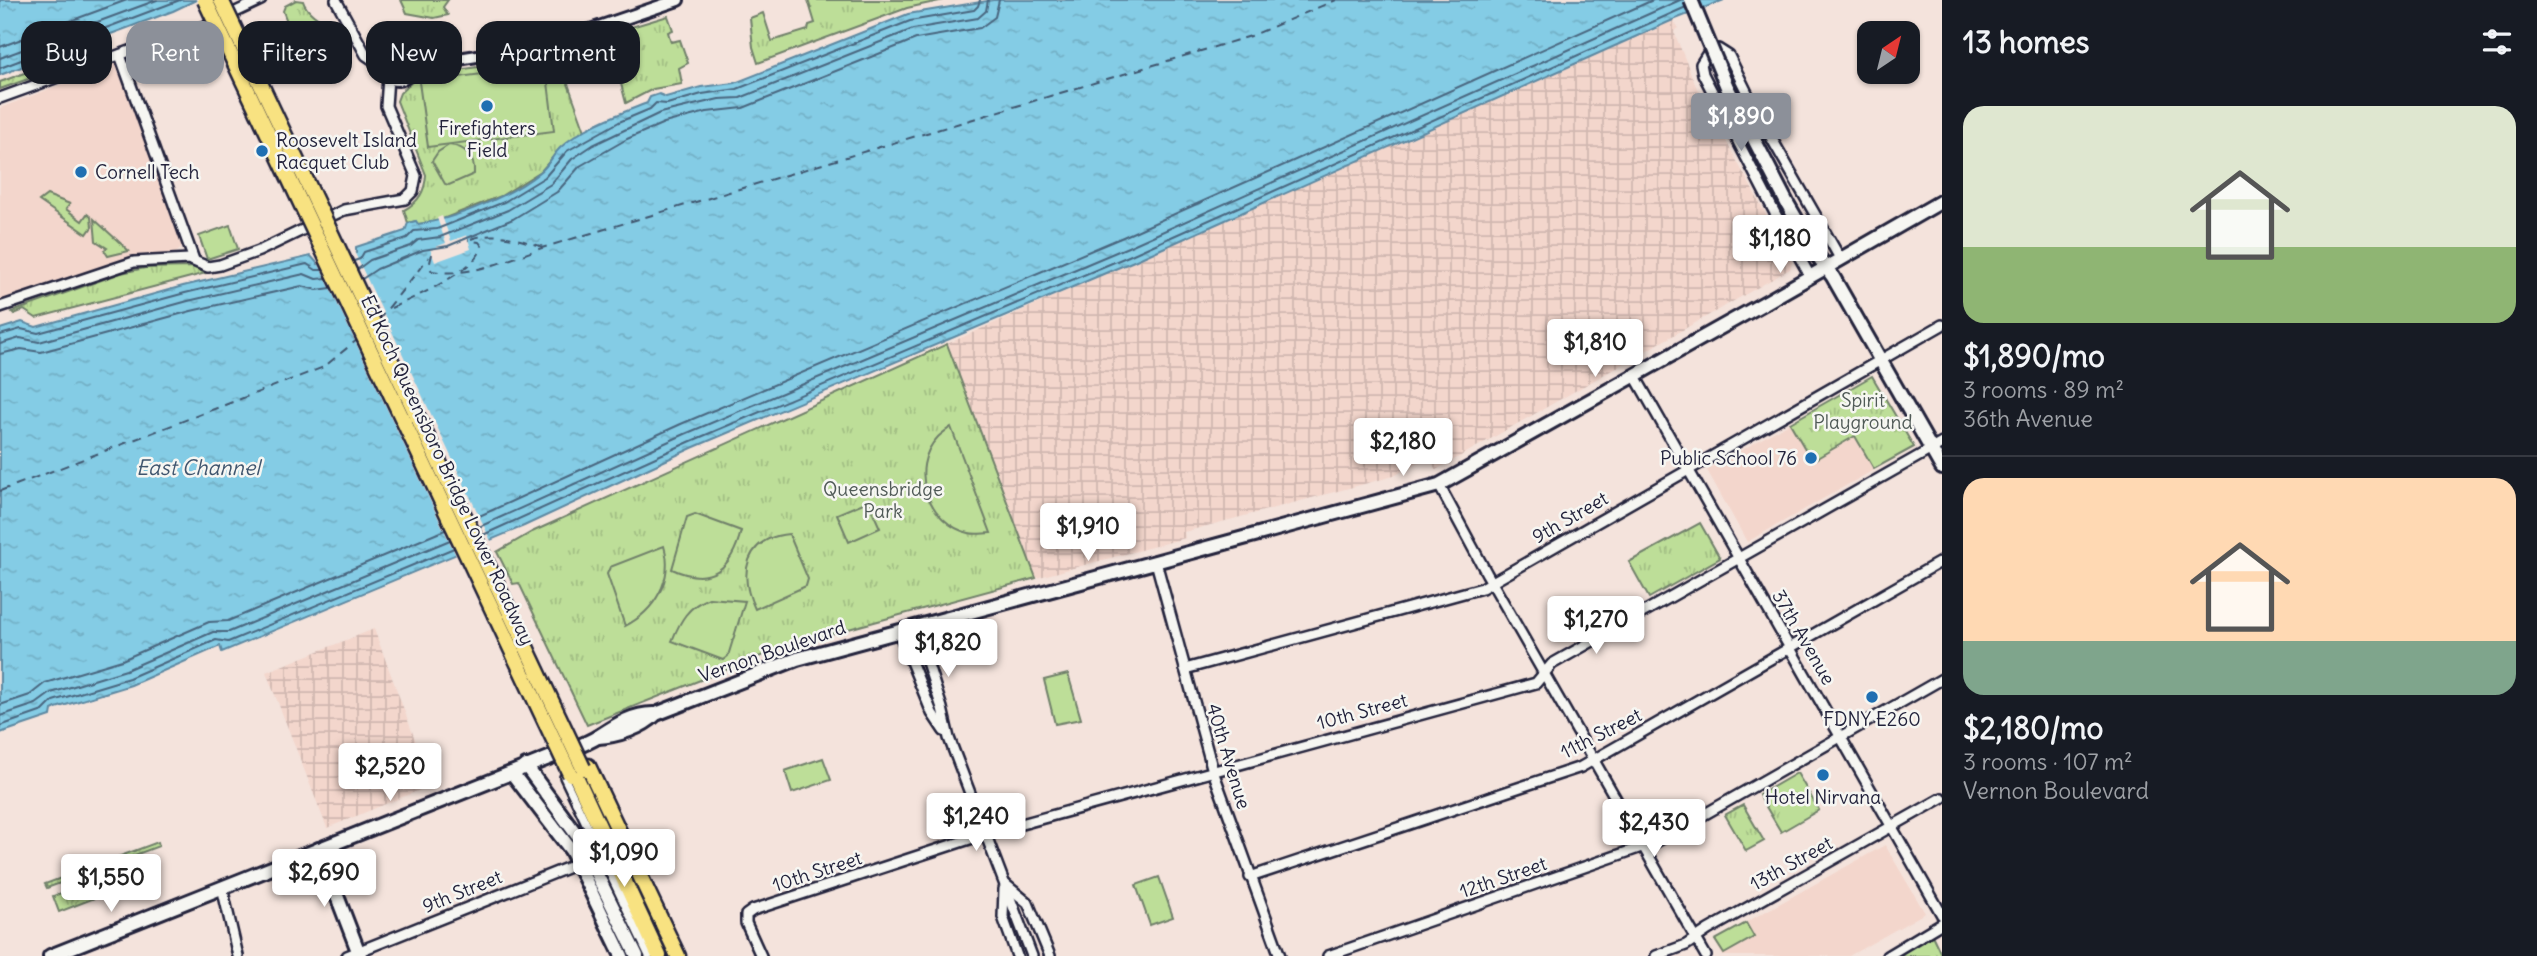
<!DOCTYPE html>
<html lang="en">
<head>
<meta charset="utf-8">
<style>
  body { margin:0; font-family:Delius,sans-serif; background:#242831; color:#f1f3f6; height:100vh; display:flex; flex-direction:column; font-size:26px; white-space:nowrap }
  * { box-sizing:border-box; margin:0 }
  p { font-size:23px; color:#9ea1a6 }
  .icon { flex:none; width:38px; height:38px; fill:none; stroke:currentColor; stroke-width:2; stroke-linecap:round; stroke-linejoin:round }
  .map { position:relative; flex:1; overflow:hidden }
  .drawer { display:flex; flex-direction:column; background:#171b24; width:595px }
  .drawer>* { flex:none }
  .top-card { position:absolute; left:21px; top:21px; width:665px; height:63px; display:flex; gap:14px }
  .needle { width:46px; rotate:35deg }
  .fabs { position:absolute; left:1857px; top:21px; display:grid; gap:14px }
  .fabs a { display:grid; place-items:center; width:63px; height:63px; border-radius:14px; background:#171b24; box-shadow:0 2px 5px #0004; font-size:35px }
  .price { position:absolute; translate:-50% -60px; padding:0 16px; border-radius:7px; background:#fff; color:#222; font-size:23px; line-height:46px; filter:drop-shadow(0 2px 4px #0008) }
  .price::after { content:''; position:absolute; left:50%; top:42px; width:21px; height:16px; margin-left:-10px; background:inherit; clip-path:polygon(0 0,100% 0,50% 100%) }
  .price.on { background:#8c9099; color:#fff }
  ul { padding:0; list-style:none }
  li { display:grid; align-content:center; gap:14px; height:371px; padding:0 21px }
  li+li { border-top:2px solid #363941 }
  li span { display:grid; place-items:center; height:217px; border-radius:21px; color:#555 }
  li>.icon { margin-inline-start:auto }
  span .icon { width:126px; height:126px; fill:#fffc; stroke-width:1 }
  li b { font-size:30px }
  h2 { display:flex; justify-content:space-between; align-items:center; height:84px; padding:0 21px; font-size:30px }
  .tag { padding:0 24px; border-radius:21px; background:#171b24; box-shadow:0 2px 5px #0004; font-size:24px; line-height:63px }
  .tag.on { background:#8c9099; color:#fff }
  main { display:flex; flex:1; min-height:0 }
  .map>svg:first-child { display:block }
</style>
</head>
<body>
<main>
<div class="map">
<svg width="1942" height="956" viewBox="0 0 1942 956">
  <defs>
    <pattern id="industrial-grid" width="8" height="8" patternUnits="userSpaceOnUse" patternTransform="scale(1.75)"><rect width="8" height="8" fill="#f3d6cc"/><path d="M0 4h8M4 0v8" fill="none" stroke="#d0b7b0"/></pattern>
    <pattern id="grass-tufts" width="24" height="20" patternUnits="userSpaceOnUse" patternTransform="scale(1.75)"><rect width="24" height="20" fill="#bdde98"/><path d="M3 7l-1-3M5 7V3M7 7l1-3M15 17l-1-3M17 17v-4M19 17l1-3" fill="none" stroke="#a2be84"/></pattern>
    <pattern id="water-ripples" width="26" height="14" patternUnits="userSpaceOnUse" patternTransform="scale(1.75)"><rect width="26" height="14" fill="#84cce5"/><path d="M2 4q2-2 4 0t4 0M15 11q2-2 4 0t4 0" fill="none" stroke="#72afc5"/></pattern>
  </defs>
  <rect width="100%" height="100%" fill="#f4e3dc"/>
  <filter id="ink" filterUnits="userSpaceOnUse"><feTurbulence type="fractalNoise" baseFrequency=".0143" numOctaves="2"/><feDisplacementMap in="SourceGraphic" scale="14" xChannelSelector="R" yChannelSelector="G"/><feConvolveMatrix kernelMatrix="1 2 1 2 8 2 1 2 1" color-interpolation-filters="sRGB"/></filter>
  <g filter="url(#ink)">
    <!-- built -->
    <g fill="#f3d6cc">
      <path d="M122,61L188,243L174,254H160L123,259L0,302V108Z"/>
      <path d="M1872,376L1914,447L1747,542L1707,470Z"/>
      <path d="M1885,845L1925,913L1849,956H1723L1714,940Z"/>
    </g>
    <!-- industrial -->
    <g fill="url(#industrial-grid)">
      <path d="M1673,20L1679,28L1674,32L1696,86L1792,262L1790,269L1436,470L1428,456L1394,476L1184,532L1185,538L1036,578L947,344Z"/>
      <path d="M374,629L432,785L327,828L266,672Z"/>
    </g>
    <!-- grass -->
    <g fill="url(#grass-tufts)" stroke="#70806a" stroke-width="2">
      <path d="M296,0L303,1C306,11 320,22 331,24C330,39 314,52 299,40C292,34 286,20 283,11L285,6Z"/>
      <path d="M401,0H448L443,7L448,15L434,18L407,13Z"/>
      <path d="M808,0H944L907,8L758,63L753,47L750,18L763,13L772,41L808,30L809,25L815,23Z"/>
      <path d="M668,16L673,30L668,32L671,42L680,40L688,63L679,68L682,84L653,89L626,103L608,34Z"/>
      <path d="M102,44L104,52L0,89V82Z"/>
      <path d="M557,53L585,131L562,147L541,171L501,196L435,222L418,224L415,221L408,223L404,210C419,202 425,191 426,175L397,101L400,93L418,76L525,60Z"/>
      <path d="M192,267L206,273L36,318L24,310L14,314L12,312L121,273L145,268Z"/>
      <path d="M947,344L1036,578L786,646L587,725L519,583L513,584L497,552L532,532Z"/>
      <path d="M1872,376L1914,447L1874,469L1855,436L1812,461L1790,423Z"/>
      <path d="M1700,523L1720,558L1649,598L1629,562Z"/>
      <path d="M1797,773L1819,810L1781,832L1759,795Z"/>
      <path d="M1743,805L1764,841L1746,851L1725,815Z"/>
      <path d="M158,842L159,846L47,888L45,884Z"/>
      <path d="M138,864L143,879L59,912L53,896Z"/>
      <path d="M1932,935L1942,956H1895L1928,936Z"/>
    </g>
    <!-- garden -->
    <g fill="#bdde98" stroke="#70806a" stroke-width="2">
      <path d="M546,66L554,131L428,147L419,82Z"/>
      <path d="M449,145C466,147 475,157 474,174L449,185L445,184L432,161L438,152Z"/>
      <path d="M47,195L70,204L66,209L82,221L87,214L91,217L92,227L87,234L39,201Z"/>
      <path d="M94,219L129,251L108,256L104,250L107,248L96,241Z"/>
      <path d="M230,225L238,249L207,259L199,236Z"/>
      <path d="M951,427L991,533C984,533 976,535 969,533C929,524 907,469 938,437C942,433 947,430 951,427Z"/>
      <path d="M868,501L880,528L849,542L837,514Z"/>
      <path d="M695,514L741,531C732,568 711,587 672,569L687,517Z"/>
      <path d="M789,534L808,579L806,586L755,609C738,574 745,538 789,534Z"/>
      <path d="M664,546C674,579 655,611 625,626L607,574L610,567Z"/>
      <path d="M709,598L745,601L728,656L723,660L672,641C680,621 688,606 709,598Z"/>
      <path d="M1068,674L1081,719L1055,724L1044,680Z"/>
      <path d="M823,758L831,780L792,793L785,771Z"/>
      <path d="M1159,877L1173,917L1150,925L1136,885Z"/>
      <path d="M1746,923L1754,937L1724,954L1715,940Z"/>
    </g>
    <!-- water -->
    <g fill="url(#water-ripples)" stroke="#5d88a1" stroke-width="2">
      <path d="M0,0H196L173,11L0,75Z"/>
      <path d="M993,0H1724L1673,20L1134,261L692,448L524,526L222,652L220,646L131,685L56,708L52,710L51,716L0,733V329L22,322L36,327L183,286L311,256L318,264L356,253V247L405,231L408,223L416,221L418,224C453,220 513,195 540,172C549,165 553,154 561,147C584,126 619,114 647,103L650,97L659,94L666,97L701,87L735,83L908,14Z"/>
    </g>
    <!-- pier -->
    <g fill="#f4e3dc">
      <path d="M442,216L451,241L467,235L471,249L435,262L430,249L446,243L437,218Z"/>
      <path d="M352,247L492,543L457,558L314,254L320,260L351,251Z"/>
    </g>
    <g fill="none" stroke-linecap="round" stroke-linejoin="round">
      <!-- shore -->
      <g stroke="#49667f" stroke-width="2">
        <path d="M0,47L127,0"/>
        <path d="M0,58L157,0"/>
        <path d="M0,68L180,0"/>
        <path d="M354,261L360,259L364,252L407,238L414,231L437,229L504,202L545,177L567,151L619,122L650,109L656,103L667,104L702,94L737,89L910,21L974,10L978,6L980,0"/>
        <path d="M358,269L370,260L411,246L418,240L440,237L508,210L551,184L572,159L593,145L660,113L719,99L740,98L913,29L978,18L986,11L988,0"/>
        <path d="M362,279L377,269L423,250L448,246L513,219L557,192L580,166L627,139L664,123L707,112L743,108L916,39L980,28L995,17L999,0"/>
        <path d="M0,335L21,329L38,333L185,293L307,264L316,270H323"/>
        <path d="M0,344L20,338L39,342L188,301L304,274L316,279L327,278"/>
        <path d="M0,354L21,349L41,352L191,311L302,286L317,290L331,288"/>
        <path d="M475,518L681,424L1123,237L1653,0"/>
        <path d="M479,527L685,434L1128,247L1680,0"/>
        <path d="M483,535L689,442L1131,255L1686,7"/>
        <path d="M0,705L30,695L45,683L122,660L209,622L228,621L445,530"/>
        <path d="M0,716L36,704L51,693L126,670L213,632H229L450,540"/>
        <path d="M0,726L43,711L53,701L129,678L216,640L228,642L454,548"/>
      </g>
      <!-- ferry -->
      <g stroke="#3f556e" stroke-width="2" stroke-dasharray="9 7" stroke-linecap="butt">
        <path d="M471,239C496,230 519,240 544,247"/>
        <path d="M432,254L429,267L432,271C471,278 508,259 545,247L1251,36L1336,0"/>
        <path d="M391,308C412,299 479,269 482,246L479,242L468,240"/>
        <path d="M378,321L429,257"/>
        <path d="M0,491L324,367L358,339"/>
      </g>
      <!-- pedestrian casing -->
      <g stroke="#22223b" stroke-width="12">
        <path id="pedestrian" d="M564,777L649,956"/>
      </g>
      <!-- minor casing -->
      <g stroke="#22223b" stroke-width="14">
        <g id="minor">
          <path d="M336,0L366,55L382,66"/>
          <path d="M120,55L194,260"/>
          <path d="M0,98L163,39L206,26L261,0"/>
          <path d="M1810,276L1777,217L1703,74L1701,64L1708,53L1718,49L1729,56L1756,111L1841,260"/>
          <path d="M0,307L134,262L189,259L208,267L220,265L259,251L344,210L405,199L413,191L416,176L386,106L388,77"/>
          <path d="M1635,376L1942,915"/>
          <path d="M1439,485L1487,574L1706,956"/>
          <path d="M1156,562L1213,771L1280,956"/>
          <path d="M916,628L942,708L949,738L1032,956"/>
          <path d="M899,632L932,713L944,731"/>
          <path d="M1185,669L1482,588L1942,325"/>
          <path d="M1250,877L1581,767L1942,561"/>
          <path d="M1005,884L1028,903L1050,956"/>
          <path d="M222,887L238,956"/>
          <path d="M1004,889L1003,917L1017,956"/>
          <path d="M347,956L582,862"/>
          <path d="M761,956L746,923V915L753,910L985,834L1536,683L1552,664L1942,443"/>
          <path d="M1328,956L1656,842L1942,679"/>
          <path d="M1656,956L1686,945L1708,930L1942,798"/>
          <path d="M1887,956L1942,923"/>
        </g>
      </g>
      <!-- tertiary casing -->
      <g stroke="#22223b" stroke-width="16">
        <g id="tertiary">
          <circle cx="397" cy="65" r="15"/>
          <path d="M411,64H427L546,45L678,0"/>
        </g>
      </g>
      <!-- secondary casing -->
      <g stroke="#22223b" stroke-width="18">
        <g id="secondary">
          <path d="M1727,87L1787,203L1817,255L1833,277L1942,468"/>
          <path d="M598,737C617,736 642,728 656,714L797,659L1439,485L1766,302L1942,201"/>
          <path d="M526,766L579,838L637,956"/>
          <path d="M512,773L571,850L622,956"/>
          <path d="M319,849L360,956"/>
          <path d="M50,956L569,750C579,746 590,742 599,736C616,725 634,713 655,714"/>
        </g>
      </g>
      <!-- trunk casing -->
      <g stroke="#22223b" stroke-width="19">
        <g id="trunk">
          <path d="M588,766L678,956"/>
          <path d="M574,772L659,956"/>
        </g>
      </g>
      <!-- pedestrian -->
      <use href="#pedestrian" stroke="#f6f6f2" stroke-width="7"/>
      <!-- minor -->
      <use href="#minor" stroke="#f6f6f2" stroke-width="9"/>
      <!-- tertiary -->
      <use href="#tertiary" stroke="#f6f6f2" stroke-width="10"/>
      <!-- secondary -->
      <use href="#secondary" stroke="#f6f6f2" stroke-width="12"/>
      <!-- trunk -->
      <use href="#trunk" stroke="#f8e281" stroke-width="14"/>
      <!-- secondary-bridge casing -->
      <g stroke="#22223b" stroke-width="18" stroke-linecap="butt">
        <path id="secondary-bridge" d="M1691,0L1727,87"/>
      </g>
      <!-- trunk-bridge casing -->
      <g stroke="#22223b" stroke-width="19" stroke-linecap="butt">
        <g id="trunk-bridge">
          <path d="M205,0L570,774"/>
          <path d="M221,0L583,768"/>
        </g>
      </g>
      <!-- secondary-bridge -->
      <use href="#secondary-bridge" stroke="#f6f6f2" stroke-width="12"/>
      <!-- trunk-bridge -->
      <use href="#trunk-bridge" stroke="#f8e281" stroke-width="14"/>
    </g>
  </g>
  <!-- markers -->
  <g fill="#1f6fb2" stroke="#f6f6f2" stroke-width="2.5">
    <circle cx="487" cy="106" r="7"/>
    <circle cx="262" cy="151" r="7"/>
    <circle cx="81" cy="172" r="7"/>
    <circle cx="1811" cy="458" r="7"/>
    <circle cx="1872" cy="697" r="7"/>
    <circle cx="1823" cy="775" r="7"/>
  </g>
  <g text-anchor="middle" stroke-width="5" stroke-linejoin="round" paint-order="stroke">
    <!-- poi labels -->
    <g font-size="19" fill="#22223b" stroke="#f6f6f2">
      <text x="487" y="135">Firefighters<tspan x="487" dy="22">Field</tspan></text>
      <text x="276" y="147" text-anchor="start">Roosevelt Island<tspan x="276" dy="22">Racquet Club</tspan></text>
      <text x="95" y="179" text-anchor="start">Cornell Tech</text>
      <text x="1797" y="465" text-anchor="end">Public School 76</text>
      <text x="1872" y="726">FDNY E260</text>
      <text x="1823" y="804">Hotel Nirvana</text>
    </g>
    <!-- park labels -->
    <g font-size="19" fill="#505a57" stroke="#f6f6f2">
      <text x="1863" y="407">Spirit<tspan x="1863" dy="22">Playground</tspan></text>
      <text x="883" y="496">Queensbridge<tspan x="883" dy="22">Park</tspan></text>
    </g>
    <!-- street labels -->
    <g font-size="19" fill="#22223b" stroke="#f6f6f2">
      <text transform="translate(448 470) rotate(65)" y="7">Ed Koch Queensboro Bridge Lower Roadway</text>
      <text transform="translate(1570 517) rotate(-30)" y="7">9th Street</text>
      <text transform="translate(1804 637) rotate(60)" y="7">37th Avenue</text>
      <text transform="translate(772 651) rotate(-19)" y="7">Vernon Boulevard</text>
      <text transform="translate(1362 711) rotate(-15)" y="7">10th Street</text>
      <text transform="translate(1601 733) rotate(-27)" y="7">11th Street</text>
      <text transform="translate(1229 756) rotate(73)" y="7">40th Avenue</text>
      <text transform="translate(1791 863) rotate(-29)" y="7">13th Street</text>
      <text transform="translate(817 871) rotate(-18)" y="7">10th Street</text>
      <text transform="translate(1503 877) rotate(-19)" y="7">12th Street</text>
      <text transform="translate(462 891) rotate(-22)" y="7">9th Street</text>
    </g>
    <!-- water labels -->
    <g font-size="21" font-style="italic" fill="#3f556e" stroke="#f6f6f2">
      <text x="198" y="475">East Channel</text>
    </g>
  </g>
</svg>
<div class="fabs">
<a><svg class="needle" viewBox="-14 -14 28 28"><path d="M0-13l5 13h-10z" fill="#e53935"/><path d="M0 13l5-13h-10z" fill="#9ea1a6"/></svg></a>
</div>
<b class="price on" style="left:1741px;top:153px">$1,890</b>
<b class="price" style="left:1780px;top:275px">$1,180</b>
<b class="price" style="left:1595px;top:379px">$1,810</b>
<b class="price" style="left:1403px;top:478px">$2,180</b>
<b class="price" style="left:1088px;top:563px">$1,910</b>
<b class="price" style="left:1596px;top:656px">$1,270</b>
<b class="price" style="left:948px;top:679px">$1,820</b>
<b class="price" style="left:390px;top:803px">$2,520</b>
<b class="price" style="left:976px;top:853px">$1,240</b>
<b class="price" style="left:1654px;top:859px">$2,430</b>
<b class="price" style="left:624px;top:889px">$1,090</b>
<b class="price" style="left:324px;top:909px">$2,690</b>
<b class="price" style="left:111px;top:914px">$1,550</b>
<div class="top-card">
<a class="tag">Buy</a>
<a class="tag on">Rent</a>
<a class="tag">Filters</a>
<a class="tag">New</a>
<a class="tag">Apartment</a>
</div>
</div>
<section class="drawer">
<h2>13 homes<svg class="icon" aria-label="filters" viewBox="0 0 24 24"><path d="M4 7h16M4 17h16"/><circle cx="9" cy="7" r="2"/><circle cx="15" cy="17" r="2"/></svg></h2>
<ul>
<li><span style="background:linear-gradient(#dfe7d0 65%,#8fb573 0)"><svg class="icon" aria-label="home" viewBox="0 0 24 24"><path d="M3 11l9-7 9 7M6 9v11h12V9"/></svg></span><div><b>$1,890/mo</b><p>3 rooms · 89 m²</p><p>36th Avenue</p></div></li>
<li><span style="background:linear-gradient(#ffd9b3 75%,#7fa58c 0)"><svg class="icon" aria-label="home" viewBox="0 0 24 24"><path d="M3 11l9-7 9 7M6 9v11h12V9"/></svg></span><div><b>$2,180/mo</b><p>3 rooms · 107 m²</p><p>Vernon Boulevard</p></div></li>
</ul>
</section>
</main>
</body>
</html>
